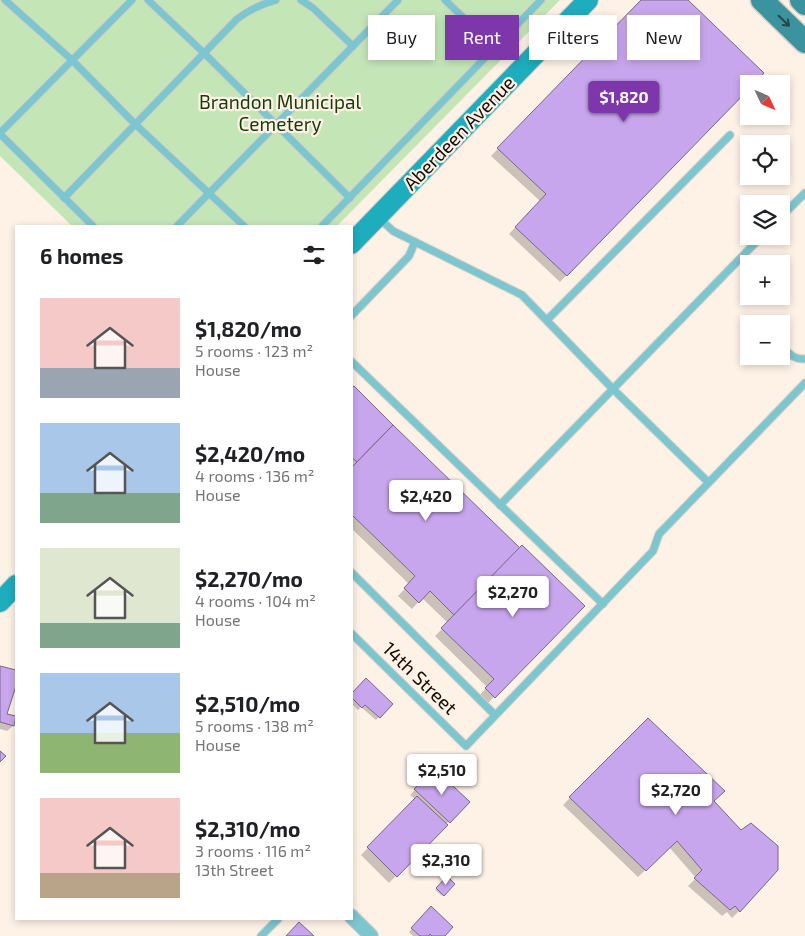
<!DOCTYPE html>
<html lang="en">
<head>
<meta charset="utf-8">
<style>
  body { margin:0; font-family:"Exo 2",sans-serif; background:#f2f2f2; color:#202124; height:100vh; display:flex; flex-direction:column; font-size:19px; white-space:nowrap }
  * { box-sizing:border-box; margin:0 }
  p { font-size:16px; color:#757577 }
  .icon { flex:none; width:28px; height:28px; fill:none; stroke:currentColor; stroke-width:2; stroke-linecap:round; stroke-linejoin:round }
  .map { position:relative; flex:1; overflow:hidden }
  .sheet { position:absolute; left:15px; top:225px; width:338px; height:695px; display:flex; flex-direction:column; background:#fff; border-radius:0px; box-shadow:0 2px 8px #0003 }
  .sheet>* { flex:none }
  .banner { position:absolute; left:368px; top:15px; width:362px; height:45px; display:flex; gap:10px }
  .needle { width:32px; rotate:134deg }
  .buttons { position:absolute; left:740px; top:75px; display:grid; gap:10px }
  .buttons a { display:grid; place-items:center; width:50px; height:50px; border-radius:0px; background:#fff; box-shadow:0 2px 8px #0003; font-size:25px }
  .price { position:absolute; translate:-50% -42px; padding:0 11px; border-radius:5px; background:#fff; color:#222; font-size:16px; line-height:32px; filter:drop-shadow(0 1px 2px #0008) }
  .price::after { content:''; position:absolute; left:50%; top:30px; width:15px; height:11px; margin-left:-8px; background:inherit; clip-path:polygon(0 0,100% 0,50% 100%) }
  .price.active { background:#7e37aa; color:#fff }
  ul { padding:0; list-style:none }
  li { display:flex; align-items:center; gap:15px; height:125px; padding:0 25px }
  li span { display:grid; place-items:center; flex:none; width:140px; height:100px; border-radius:0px; color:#555 }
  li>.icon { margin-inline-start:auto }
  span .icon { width:60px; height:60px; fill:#fffc; stroke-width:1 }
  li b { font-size:21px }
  h2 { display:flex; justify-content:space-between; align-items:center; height:60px; padding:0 25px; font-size:21px }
  .pill { padding:0 18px; border-radius:0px; background:#fff; box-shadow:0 2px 8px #0003; font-size:18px; line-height:45px }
  .pill.active { background:#7e37aa; color:#fff }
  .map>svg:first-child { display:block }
</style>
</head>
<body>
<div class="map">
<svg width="805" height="936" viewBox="0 0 805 936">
  <rect width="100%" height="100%" fill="#fef2e7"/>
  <!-- green -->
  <path fill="#c4e6b7" d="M0,0H560L337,226H72L0,156Z"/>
  <!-- shadow -->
  <g fill="#0003">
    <path d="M642,0H686L749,84V87L560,282L509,234L540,201L491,156Z"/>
    <path d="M351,390L519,549L583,606L487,704L479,696L487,687L435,636L448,623L422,598L412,609L398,596L409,584L351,528Z"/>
    <path d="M0,667L16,671V682L5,715L15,717L13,726L7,731L0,729Z"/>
    <path d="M351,695L391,704L376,720L361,707L358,710L351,703Z"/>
    <path d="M648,719L713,802L741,831L739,911L732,918L727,912L722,916L688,886L696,878L669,847L638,877L563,805Z"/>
    <path d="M434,770L468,802L389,883L361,855L415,799L410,795Z"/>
    <path d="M447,878L453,884L442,896L435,890Z"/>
    <path d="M431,908L443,936H413L409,932Z"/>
  </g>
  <!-- building -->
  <g fill="#c8a6ed" stroke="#766886">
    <path d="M641,0H688L764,73L754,84H749V89L567,276L515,227L546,194L497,148Z"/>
    <path d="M354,386L393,425L357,462L351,457V388Z"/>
    <path d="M393,425L520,548L454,615L430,591L419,603L404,588L415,576L351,514V468Z"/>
    <path d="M522,545L585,606L495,698L485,688L494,679L441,628Z"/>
    <path d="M0,666L16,670V686L7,714L16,716L14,726L0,722Z"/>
    <path d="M366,678L393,704L380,718L365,705L362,708L351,697V694Z"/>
    <path d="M648,718L725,791L714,801L741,830L751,823L778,846V870L740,912L735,906L730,910L694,878L702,870L677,841L646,871L569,797Z"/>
    <path d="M0,751L6,756L0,762Z"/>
    <path d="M434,768L470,802L450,823L414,789Z"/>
    <path d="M417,796L448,825L397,877L367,847Z"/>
    <path d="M447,876L455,884L444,896L436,888Z"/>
    <path d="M431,906L453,927L445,936H432L430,934L429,936H420L411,928Z"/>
    <path d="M299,922L314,936H286Z"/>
  </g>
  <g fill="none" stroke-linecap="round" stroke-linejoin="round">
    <!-- lane casing -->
    <g stroke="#d9cdc3" stroke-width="9">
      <g id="lane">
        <path d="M5,0L72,60L135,124L244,226"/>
        <path d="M148,0L204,53L350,198"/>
        <path d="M301,0L313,8L353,46"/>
        <path d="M445,0L495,48"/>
        <path d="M0,133L132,0"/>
        <path d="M0,134L93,226"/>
        <path d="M64,198L237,19C249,10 261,4 276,0"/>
        <path d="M378,217L393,231L522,295L613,389L708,482"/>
        <path d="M781,217L805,193"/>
        <path d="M177,226L398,0"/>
        <path d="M322,226L541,0"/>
        <path d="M351,316L409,256L415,242"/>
        <path d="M547,320L730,135"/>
        <path d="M781,346C789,353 794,360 805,359"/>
        <path d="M351,361L603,604"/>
        <path d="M500,505L762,236"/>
        <path d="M351,572L495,715"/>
        <path d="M351,633L466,746L653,551L659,534L805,383"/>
        <path d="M261,936L278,919"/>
      </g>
    </g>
    <!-- street casing -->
    <g stroke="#d9cdc3" stroke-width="16">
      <path id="street" d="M351,916L371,936"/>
    </g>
    <!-- secondary casing -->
    <g stroke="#d9cdc3" stroke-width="22">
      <g id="secondary">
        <path d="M351,244L588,0"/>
        <path d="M0,602L16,585"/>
      </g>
    </g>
    <!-- primary casing -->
    <g stroke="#d9cdc3" stroke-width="25">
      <g id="primary">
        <path d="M762,0L805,42"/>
        <path d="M801,0L805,4"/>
      </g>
    </g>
    <!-- lane -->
    <use href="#lane" stroke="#7cc6d0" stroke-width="7"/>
    <!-- street -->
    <use href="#street" stroke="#7cc6d0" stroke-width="14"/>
    <!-- secondary -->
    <use href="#secondary" stroke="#1dadbd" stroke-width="20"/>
    <!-- primary -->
    <use href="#primary" stroke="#3b939f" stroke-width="22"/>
  </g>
  <!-- one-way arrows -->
  <defs><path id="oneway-shaft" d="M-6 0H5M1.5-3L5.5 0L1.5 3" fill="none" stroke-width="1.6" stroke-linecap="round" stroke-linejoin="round" transform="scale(1.25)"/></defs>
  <use stroke="#26484a" href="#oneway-shaft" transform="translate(784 21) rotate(44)"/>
  <g text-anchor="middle" stroke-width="4.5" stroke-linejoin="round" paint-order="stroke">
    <!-- park labels -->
    <g font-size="19" fill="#1a3909" stroke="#fef2e7">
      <text x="280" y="109">Brandon Municipal<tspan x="280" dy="22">Cemetery</tspan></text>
    </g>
    <!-- street labels -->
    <g font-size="19" fill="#150b04" stroke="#fef2e7">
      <text transform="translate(459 133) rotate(-46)" y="7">Aberdeen Avenue</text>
      <text transform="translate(420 678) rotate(44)" y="7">14th Street</text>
    </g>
  </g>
</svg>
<div class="buttons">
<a><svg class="needle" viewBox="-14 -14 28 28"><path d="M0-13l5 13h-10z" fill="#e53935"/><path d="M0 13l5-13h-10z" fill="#757577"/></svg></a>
<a><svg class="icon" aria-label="locate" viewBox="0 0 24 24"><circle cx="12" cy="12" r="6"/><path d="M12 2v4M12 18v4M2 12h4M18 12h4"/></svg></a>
<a><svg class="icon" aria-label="layers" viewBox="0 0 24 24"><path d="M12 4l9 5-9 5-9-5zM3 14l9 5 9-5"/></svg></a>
<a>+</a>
<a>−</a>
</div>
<b class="price active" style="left:624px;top:123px">$1,820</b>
<b class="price" style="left:426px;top:522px">$2,420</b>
<b class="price" style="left:513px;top:618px">$2,270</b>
<b class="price" style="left:442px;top:796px">$2,510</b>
<b class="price" style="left:676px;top:816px">$2,720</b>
<b class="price" style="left:446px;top:886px">$2,310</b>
<div class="banner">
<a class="pill">Buy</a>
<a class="pill active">Rent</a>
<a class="pill">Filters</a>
<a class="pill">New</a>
</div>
<section class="sheet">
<h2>6 homes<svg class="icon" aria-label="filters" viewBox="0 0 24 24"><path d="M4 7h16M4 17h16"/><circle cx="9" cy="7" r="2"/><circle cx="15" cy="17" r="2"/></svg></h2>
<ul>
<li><span style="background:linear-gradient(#f6c9c9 70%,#9aa5b1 0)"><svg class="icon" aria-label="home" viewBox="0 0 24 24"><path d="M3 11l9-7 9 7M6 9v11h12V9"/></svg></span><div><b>$1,820/mo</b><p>5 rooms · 123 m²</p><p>House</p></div></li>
<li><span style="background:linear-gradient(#a9c7e8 70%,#7fa58c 0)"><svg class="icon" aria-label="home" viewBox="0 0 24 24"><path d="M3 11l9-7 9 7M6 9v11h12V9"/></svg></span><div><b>$2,420/mo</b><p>4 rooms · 136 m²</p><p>House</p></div></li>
<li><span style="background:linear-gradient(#dfe7d0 75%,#7fa58c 0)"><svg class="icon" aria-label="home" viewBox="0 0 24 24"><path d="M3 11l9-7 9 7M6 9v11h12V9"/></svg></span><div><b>$2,270/mo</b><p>4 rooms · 104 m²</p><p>House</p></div></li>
<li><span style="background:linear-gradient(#a9c7e8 60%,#8fb573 0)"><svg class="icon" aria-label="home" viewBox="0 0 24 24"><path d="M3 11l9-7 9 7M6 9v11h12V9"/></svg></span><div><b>$2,510/mo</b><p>5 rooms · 138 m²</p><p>House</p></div></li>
<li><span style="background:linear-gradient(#f6c9c9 75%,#b9a48a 0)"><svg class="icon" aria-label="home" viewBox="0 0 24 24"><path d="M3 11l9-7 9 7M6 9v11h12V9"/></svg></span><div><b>$2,310/mo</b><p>3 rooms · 116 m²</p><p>13th Street</p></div></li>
</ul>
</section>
</div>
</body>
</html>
